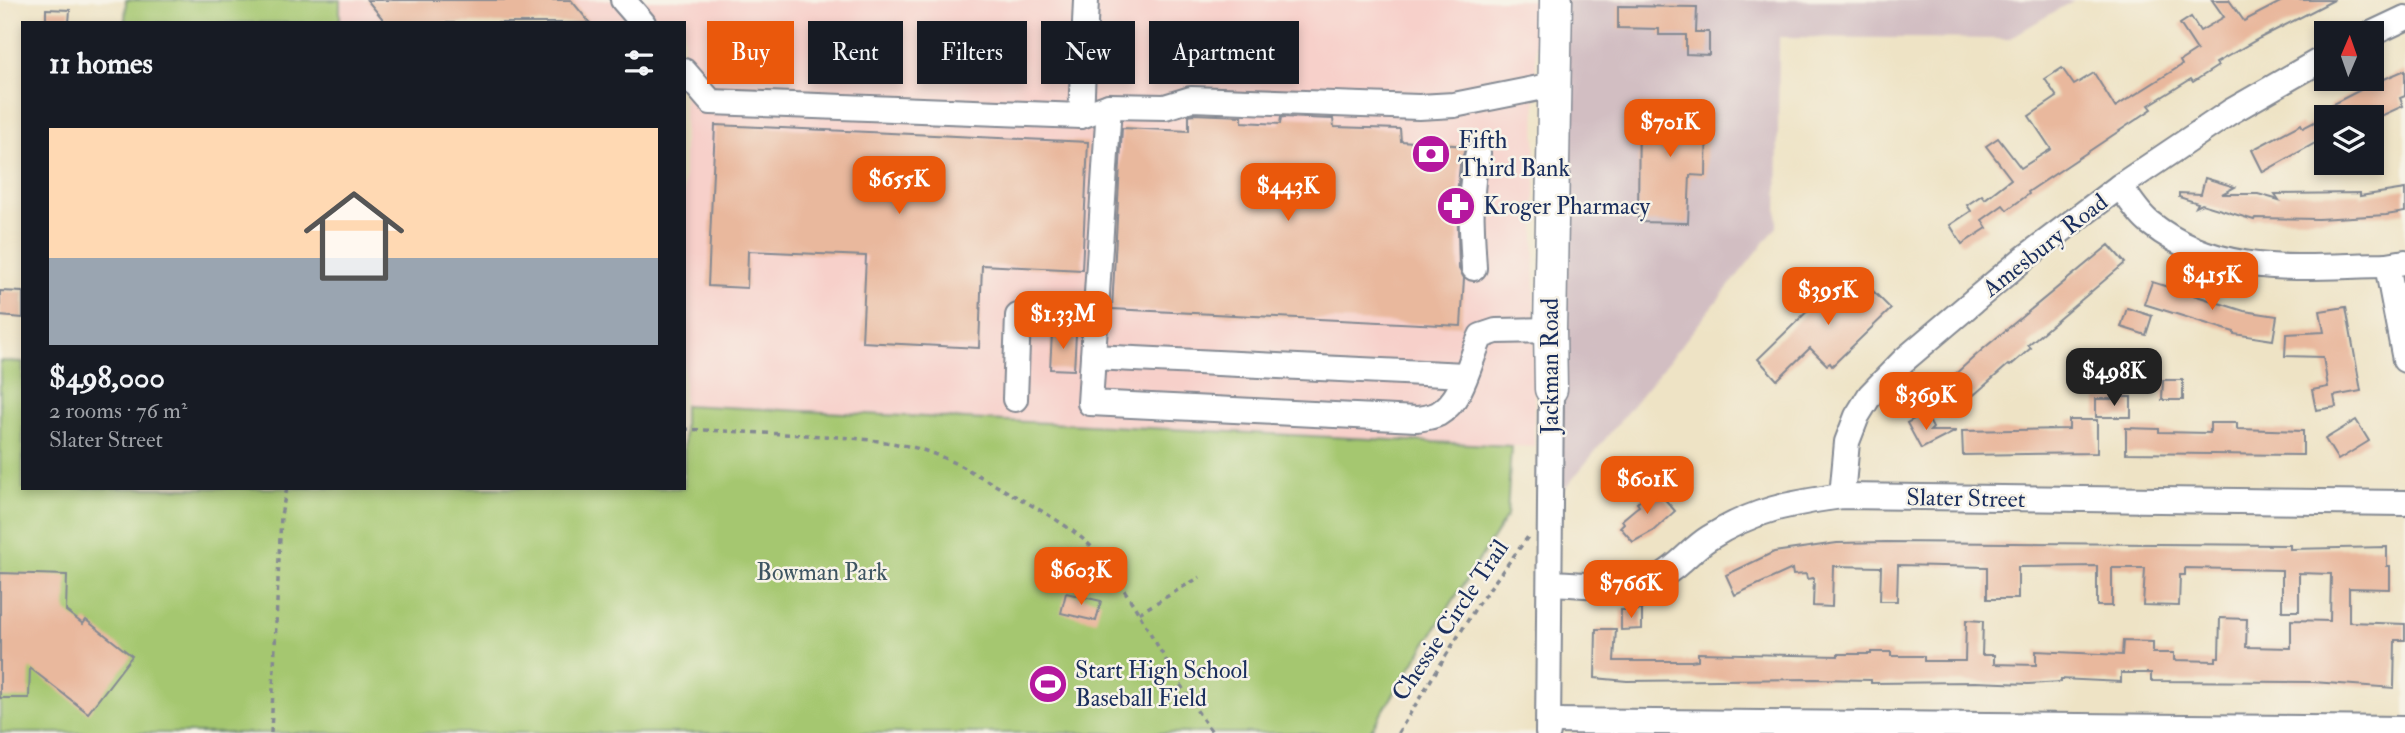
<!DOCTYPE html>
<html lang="en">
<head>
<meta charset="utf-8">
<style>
  body { margin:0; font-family:"IM FELL Double Pica",serif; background:#242831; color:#f1f3f6; height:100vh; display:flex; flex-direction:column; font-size:26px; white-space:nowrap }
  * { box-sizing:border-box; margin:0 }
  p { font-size:23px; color:#9ea1a6 }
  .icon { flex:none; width:38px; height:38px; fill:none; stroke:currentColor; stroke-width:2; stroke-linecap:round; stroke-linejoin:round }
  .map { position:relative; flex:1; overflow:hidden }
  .details { position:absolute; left:21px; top:21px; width:665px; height:469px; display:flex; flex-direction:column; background:#171b24; border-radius:0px; box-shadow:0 4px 10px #0003 }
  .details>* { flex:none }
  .banner { position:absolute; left:707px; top:21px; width:665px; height:63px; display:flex; gap:14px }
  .needle { width:46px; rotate:2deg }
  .tools { position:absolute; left:2314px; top:21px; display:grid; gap:14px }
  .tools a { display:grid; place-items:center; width:70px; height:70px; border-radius:0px; background:#171b24; box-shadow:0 4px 10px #0003; font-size:35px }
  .price { position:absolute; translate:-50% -60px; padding:0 16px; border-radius:14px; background:#ea580c; color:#fff; font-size:23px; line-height:46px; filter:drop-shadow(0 2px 4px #0008) }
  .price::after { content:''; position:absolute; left:50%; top:42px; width:21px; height:16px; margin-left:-10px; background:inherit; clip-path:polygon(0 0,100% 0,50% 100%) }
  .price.on { background:#222; color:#fff }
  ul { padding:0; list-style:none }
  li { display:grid; align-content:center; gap:14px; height:371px; padding:0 28px }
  li span { display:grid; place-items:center; height:217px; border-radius:0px; color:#555 }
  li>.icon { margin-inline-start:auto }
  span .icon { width:126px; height:126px; fill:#fffc; stroke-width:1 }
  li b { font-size:30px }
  h2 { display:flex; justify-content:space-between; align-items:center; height:84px; padding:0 28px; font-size:30px }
  .tag { padding:0 24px; border-radius:0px; background:#171b24; box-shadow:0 4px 10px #0003; font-size:24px; line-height:63px }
  .tag.on { background:#ea580c; color:#fff }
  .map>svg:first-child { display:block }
</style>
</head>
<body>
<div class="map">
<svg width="2405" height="733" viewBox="0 0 2405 733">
  <rect width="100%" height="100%" fill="#f7f3e8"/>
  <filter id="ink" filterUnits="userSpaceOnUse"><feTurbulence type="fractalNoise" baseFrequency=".0143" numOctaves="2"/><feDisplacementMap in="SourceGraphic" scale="14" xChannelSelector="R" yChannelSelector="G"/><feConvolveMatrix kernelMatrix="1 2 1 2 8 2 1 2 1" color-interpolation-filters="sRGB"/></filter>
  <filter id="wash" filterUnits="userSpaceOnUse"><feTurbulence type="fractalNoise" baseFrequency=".00686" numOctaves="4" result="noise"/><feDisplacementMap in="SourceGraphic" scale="28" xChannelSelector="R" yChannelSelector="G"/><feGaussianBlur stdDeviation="1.57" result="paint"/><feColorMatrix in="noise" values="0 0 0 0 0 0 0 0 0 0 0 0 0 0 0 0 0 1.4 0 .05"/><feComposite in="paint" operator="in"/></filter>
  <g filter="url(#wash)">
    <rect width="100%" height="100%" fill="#eee3c5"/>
    <!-- built -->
    <path fill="#f7d0ca" d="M340,0H1536L1534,447L684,405V23H340Z"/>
    <!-- industrial -->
    <path fill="#d2bec2" d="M1556,0H2074L2008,39L1779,37L1777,227L1551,506Z"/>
    <!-- green -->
    <g fill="#a5c770" stroke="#607b67" stroke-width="2">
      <path d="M126,0H340V23H125Z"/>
      <path d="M0,361L23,362V488H684V405L1511,446L1507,516L1369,733H0Z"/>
    </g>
    <g id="blocks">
      <!-- building -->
      <g fill="#e9b89d">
        <path d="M367,0H571L590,23H386Z"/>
        <path d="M2212,0H2229L2244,21L2284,0H2334L2260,38L2216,63L2218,66L2193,82L2191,79L2149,105L2152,109L2028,192L2029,194L2007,210L2003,205L1982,220L1987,228L1962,244L1950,225L1971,211L1967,205L1982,195L1985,199L2011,179L1986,146L1998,138L2021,168L2051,149L2029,116L2057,97L2045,79L2062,68L2074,85L2094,73L2115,107L2182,65L2180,61L2197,50L2180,24L2191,17L2200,31L2224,17Z"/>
        <path d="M1618,6L1697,7L1696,32H1709V55L1686,54V35H1659V29L1618,28Z"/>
        <path d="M46,9L70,10L69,23H46Z"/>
        <path d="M2405,70V96L2400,98L2403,106L2381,116L2377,107L2356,117H2334L2329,106L2368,86Z"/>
        <path d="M1639,103L1707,105L1706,176L1690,175L1688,223L1638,222Z"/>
        <path d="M1193,114L1242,116V122L1280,124L1281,117L1333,119L1334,127L1400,129L1401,141L1466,146L1460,165L1457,195L1459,269L1464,278L1461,326L1112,309L1122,128L1189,131V115Z"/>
        <path d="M2326,116V137L2263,172L2252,150L2301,124L2303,128Z"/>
        <path d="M715,125L1088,142L1082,270L982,265L979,348L862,342L866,256L748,251L747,288L708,286Z"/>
        <path d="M2205,178L2235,187L2222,194H2258L2279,200L2275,194L2360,193V196L2405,189V212L2386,215L2318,219L2255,218L2254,220L2202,204L2196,207L2198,203L2179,197V193L2201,194Z"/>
        <path d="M2109,245L2125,263L2028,345L2031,348L2010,366L2008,365L1974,395L1972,393L1959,405L1942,386L1983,349Z"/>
        <path d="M1853,271L1891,309L1832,366L1830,363L1827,365L1810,348L1777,380L1758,359L1823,296L1825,299Z"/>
        <path d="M2152,282L2244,311L2277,316L2273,340L2234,334V332L2144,304Z"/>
        <path d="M0,291L23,292V318L0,316Z"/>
        <path d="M2346,307L2361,391L2334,396L2336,407L2316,410L2312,390L2328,387L2323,357L2285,356L2286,334L2324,332L2320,311Z"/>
        <path d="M2127,308L2152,316L2146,335L2121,327Z"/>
        <path d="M1052,333L1076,334L1074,370L1050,369Z"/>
        <path d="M2163,380H2183V400H2162Z"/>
        <path d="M2118,397H2131V417H2096V399H2118Z"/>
        <path d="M1925,413L1933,428L1930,431H1956L1921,449L1907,423Z"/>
        <path d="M2069,420H2097V453L1963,455L1962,431L2069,429Z"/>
        <path d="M2356,420L2369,441L2338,460L2325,439Z"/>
        <path d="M2210,423H2237V429L2303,431V455L2126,453V428L2159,429V432L2210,433Z"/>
        <path d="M1655,488L1675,511L1653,531L1633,542L1620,527L1624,523L1622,520L1635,509L1639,506L1637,503Z"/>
        <path d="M1887,542L2290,545V549L2387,547V566H2390V589L2349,588V622L2405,624V640H2395L2394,688L2313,682L2151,681V673H2121V682L2061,679V682L2028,684L1975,682L1871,683V680L1815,679L1627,681L1595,678L1596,629H1616L1614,661H1691L1698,660V653L1838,656V654H1871V652H1891V656H1924V661H1965L1966,620L1983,621L1982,655H1994V664L2036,665V651L2122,655L2123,641L2153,642V653H2174V660L2216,661V657H2219L2220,618L2247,619L2246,647L2291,648V620L2330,621L2331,574L2299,573V611H2282V570L2185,568V575H2180L2179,606L2143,605L2145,568H2112V606H2097V566L2018,567V599H1987V567L1898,565L1897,601H1880L1881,567L1833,566L1832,607L1813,606L1814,578L1807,579L1806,574L1793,575L1792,569L1735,595L1726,575L1774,552L1837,543Z"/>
        <path d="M0,573L67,575L66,611L83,624L86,620L132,656L88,713L30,668L29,698H0Z"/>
        <path d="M1066,593L1101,601L1096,621L1061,613Z"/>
        <path d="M1621,610H1642V629L1621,630Z"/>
      </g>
    </g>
  </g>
  <g filter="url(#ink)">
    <use href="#blocks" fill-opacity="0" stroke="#848992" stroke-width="2"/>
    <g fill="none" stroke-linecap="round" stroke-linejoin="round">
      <!-- minor casing -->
      <g stroke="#848992" stroke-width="28">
        <g id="minor">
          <path d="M623,0L643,23"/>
          <path d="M2371,34L2405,18"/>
          <path d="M684,71L711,102L1081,116L1109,106L1165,107L1191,99L1419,107L1454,105L1554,85"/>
          <path d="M1109,106L1090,403L1417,419C1423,418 1432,417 1438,414C1464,399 1469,361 1481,336L1496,331L1550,330"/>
          <path d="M1081,116L1086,0"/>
          <path d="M2120,186C2129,198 2138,214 2150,223C2220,279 2303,266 2387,265L2405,262"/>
          <path d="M2387,265L2405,360"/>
          <path d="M1474,268C1472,230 1468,190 1478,153"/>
          <path d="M1093,357L1465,375"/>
          <path d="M1015,399L1018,316L1096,320"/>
          <path d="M1842,496L1847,442L1857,416L1870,395L1904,360L2022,260L2120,186L2230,112L2326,57"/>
          <path d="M1550,583C1584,584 1625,591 1657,578C1676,570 1691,549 1709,538C1753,510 1791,503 1842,496L2405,503"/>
          <path d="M1549,721L2405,729"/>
          <path d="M1548,733L1551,389"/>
        </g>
      </g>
      <!-- major casing -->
      <g stroke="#848992" stroke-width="35">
        <path id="major" d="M1551,389L1550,330L1556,0"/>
      </g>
      <!-- path -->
      <g stroke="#848992" stroke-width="3.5" stroke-dasharray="5 5" stroke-linecap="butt">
        <path d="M684,429C725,431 766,433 806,435C841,437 877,439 912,447C949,456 983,479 1017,497C1045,513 1078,530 1099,555C1143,610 1170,677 1213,733"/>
        <path d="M1139,613L1200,577"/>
        <path d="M271,733L281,515L287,488"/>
        <path d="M1398,733L1478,604L1530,534"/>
      </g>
      <!-- minor -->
      <use href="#minor" stroke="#fff" stroke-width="24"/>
      <!-- major -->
      <use href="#major" stroke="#fff" stroke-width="32"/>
    </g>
  </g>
  <!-- icons -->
  <defs>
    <g id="bank-disc" transform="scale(2.0125)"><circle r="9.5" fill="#b5179e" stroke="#f7f3e8"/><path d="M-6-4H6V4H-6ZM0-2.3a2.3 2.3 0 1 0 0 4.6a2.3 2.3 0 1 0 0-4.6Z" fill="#fff"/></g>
    <g id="pharmacy-disc" transform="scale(2.0125)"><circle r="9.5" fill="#b5179e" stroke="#f7f3e8"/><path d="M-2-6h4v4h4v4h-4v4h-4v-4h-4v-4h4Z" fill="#fff"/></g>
    <g id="stadium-disc" transform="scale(2.0125)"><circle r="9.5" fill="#b5179e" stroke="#f7f3e8"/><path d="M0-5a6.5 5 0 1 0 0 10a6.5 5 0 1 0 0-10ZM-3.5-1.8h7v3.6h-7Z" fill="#fff"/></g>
  </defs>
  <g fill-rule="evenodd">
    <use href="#bank-disc" x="1431" y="154"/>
    <use href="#pharmacy-disc" x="1456" y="206"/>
    <use href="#stadium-disc" x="1048" y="684"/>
  </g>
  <g text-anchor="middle" stroke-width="5" stroke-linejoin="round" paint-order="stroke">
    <!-- poi labels -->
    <g font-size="24" fill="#1b2f5e" stroke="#f7f3e8" text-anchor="start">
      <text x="1458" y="148">Fifth<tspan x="1458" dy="28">Third Bank</tspan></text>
      <text x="1483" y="214">Kroger Pharmacy</text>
      <text x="1075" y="678">Start High School<tspan x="1075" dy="28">Baseball Field</tspan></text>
    </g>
    <!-- street labels -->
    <g font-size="24" fill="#1b2f5e" stroke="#f7f3e8">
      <text transform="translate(2045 245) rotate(-38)" y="8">Amesbury Road</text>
      <text transform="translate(1550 366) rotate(-90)" y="8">Jackman Road</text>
      <text transform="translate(1966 498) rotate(1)" y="8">Slater Street</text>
      <text transform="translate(1450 620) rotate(-56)" y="8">Chessie Circle Trail</text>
    </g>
    <!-- park labels -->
    <g font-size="24" fill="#3e5562" stroke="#f7f3e8">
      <text x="822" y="580">Bowman Park</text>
    </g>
  </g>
</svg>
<div class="tools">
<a><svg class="needle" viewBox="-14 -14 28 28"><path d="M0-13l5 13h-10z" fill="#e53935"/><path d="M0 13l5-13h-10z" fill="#9ea1a6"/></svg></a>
<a><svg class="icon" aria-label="layers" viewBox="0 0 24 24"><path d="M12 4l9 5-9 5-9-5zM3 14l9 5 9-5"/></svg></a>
</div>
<b class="price" style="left:1670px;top:159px">$701K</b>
<b class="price" style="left:899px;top:216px">$655K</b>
<b class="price" style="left:1288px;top:223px">$443K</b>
<b class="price" style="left:2212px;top:312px">$415K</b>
<b class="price" style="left:1828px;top:327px">$395K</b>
<b class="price" style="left:1063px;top:351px">$1.33M</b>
<b class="price on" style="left:2114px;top:408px">$498K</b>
<b class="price" style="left:1926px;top:432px">$369K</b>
<b class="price" style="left:1647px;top:516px">$601K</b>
<b class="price" style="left:1081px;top:607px">$603K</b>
<b class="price" style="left:1631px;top:620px">$766K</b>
<div class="banner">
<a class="tag on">Buy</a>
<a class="tag">Rent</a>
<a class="tag">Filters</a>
<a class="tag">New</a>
<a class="tag">Apartment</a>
</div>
<section class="details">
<h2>11 homes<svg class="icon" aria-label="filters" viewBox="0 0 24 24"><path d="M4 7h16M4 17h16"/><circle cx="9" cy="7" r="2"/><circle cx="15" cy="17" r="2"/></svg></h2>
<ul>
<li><span style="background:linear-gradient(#ffd9b3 60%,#9aa5b1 0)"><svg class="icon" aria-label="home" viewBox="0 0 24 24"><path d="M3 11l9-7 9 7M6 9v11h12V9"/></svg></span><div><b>$498,000</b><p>2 rooms · 76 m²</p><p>Slater Street</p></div></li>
</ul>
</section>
</div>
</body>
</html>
